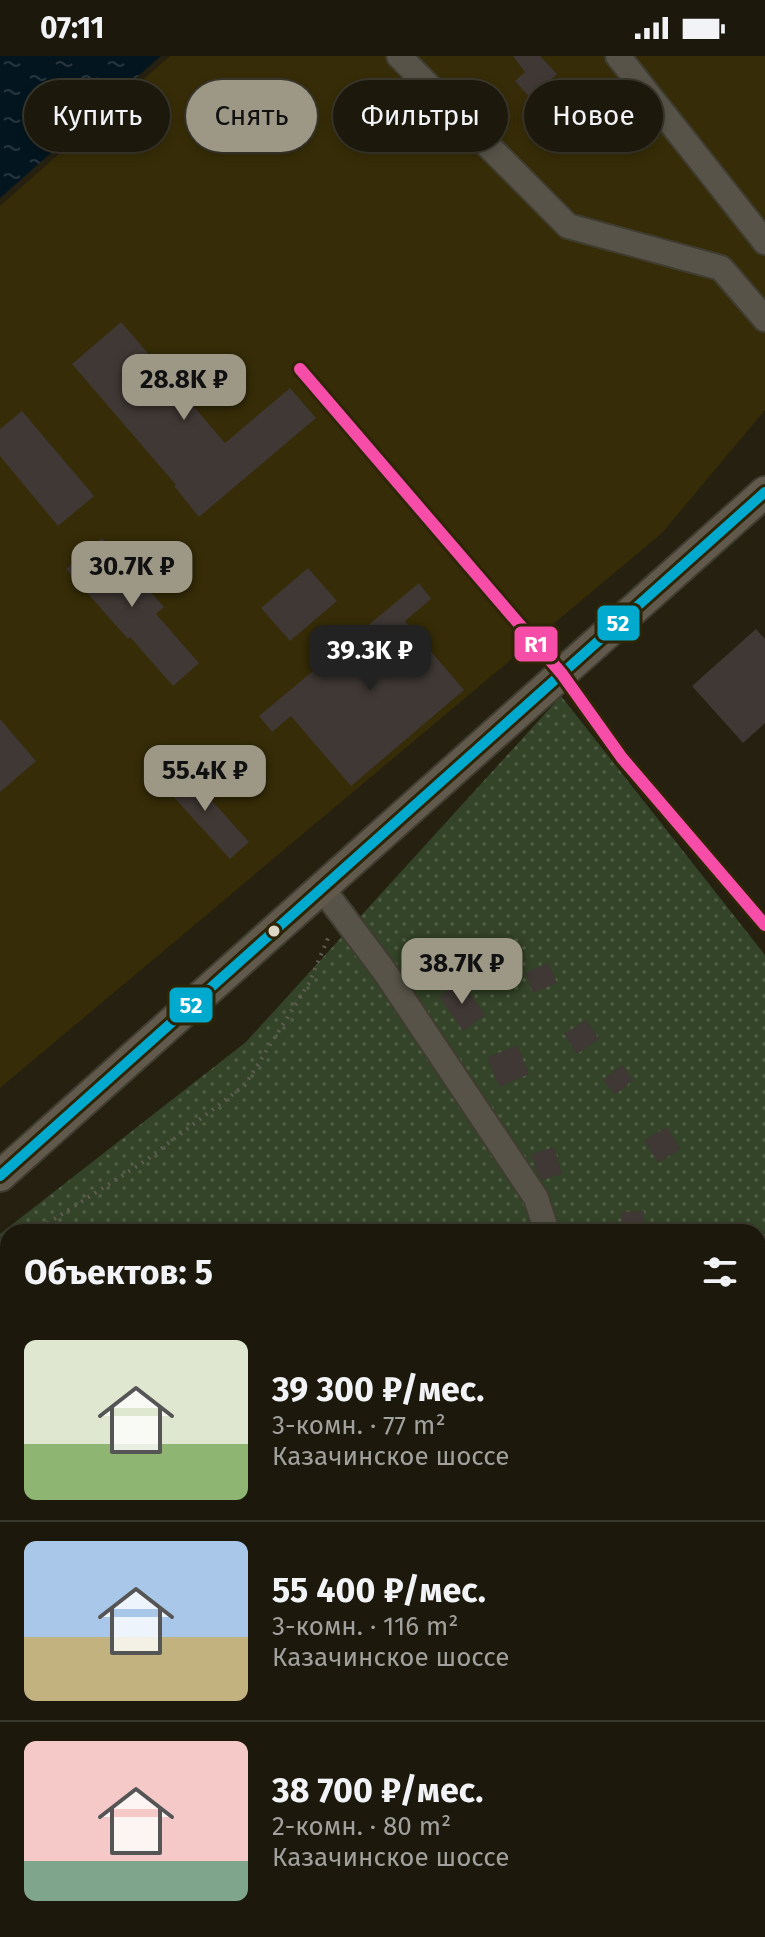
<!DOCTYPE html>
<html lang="ru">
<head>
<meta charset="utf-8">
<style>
  body { margin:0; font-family:"Fira Sans",sans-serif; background:#252115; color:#f1f3f6; height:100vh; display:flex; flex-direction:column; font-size:30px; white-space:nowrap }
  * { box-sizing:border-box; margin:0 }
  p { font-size:26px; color:#a0a09d }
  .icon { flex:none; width:44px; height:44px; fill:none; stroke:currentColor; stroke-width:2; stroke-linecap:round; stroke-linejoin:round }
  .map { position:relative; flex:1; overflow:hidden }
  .sheet { position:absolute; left:0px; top:1168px; width:766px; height:714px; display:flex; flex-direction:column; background:#1c180c; border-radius:24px 24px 0 0; box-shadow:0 4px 12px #0003,0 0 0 2px #3a372d }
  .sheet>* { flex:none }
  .banner { position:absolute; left:24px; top:24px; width:718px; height:72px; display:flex; gap:16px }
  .price { position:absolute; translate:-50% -68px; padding:0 18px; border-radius:16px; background:#9d9786; color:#111; font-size:26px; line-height:52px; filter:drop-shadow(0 2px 4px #0008) }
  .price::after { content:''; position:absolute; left:50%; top:48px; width:24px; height:18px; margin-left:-12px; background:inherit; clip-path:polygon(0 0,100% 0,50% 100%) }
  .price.on { background:#222; color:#fff }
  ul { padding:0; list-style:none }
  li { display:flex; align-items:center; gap:24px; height:200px; padding:0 24px }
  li+li { border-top:2px solid #3a372d }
  li span { display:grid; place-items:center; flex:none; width:224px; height:160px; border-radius:12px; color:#555 }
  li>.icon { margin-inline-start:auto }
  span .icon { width:96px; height:96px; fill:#fffc; stroke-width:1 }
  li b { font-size:34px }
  h2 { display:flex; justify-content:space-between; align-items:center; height:96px; padding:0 24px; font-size:34px }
  .tag { padding:0 28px; border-radius:36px; background:#1c180c; box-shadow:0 4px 12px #0003,0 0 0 2px #3a372d; font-size:28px; line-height:72px }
  .tag.on { background:#9d9786; color:#111 }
  .status { display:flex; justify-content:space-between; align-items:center; height:56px; padding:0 40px; background:#1c180c; direction:ltr }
  .status svg { height:22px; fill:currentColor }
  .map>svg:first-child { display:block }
</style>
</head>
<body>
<div class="status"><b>07:11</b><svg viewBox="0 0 49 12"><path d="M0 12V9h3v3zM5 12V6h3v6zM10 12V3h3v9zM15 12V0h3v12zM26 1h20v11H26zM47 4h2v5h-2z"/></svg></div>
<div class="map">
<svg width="765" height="1881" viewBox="0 0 765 1881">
  <defs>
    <pattern id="grass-dots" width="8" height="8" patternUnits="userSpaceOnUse" patternTransform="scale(2)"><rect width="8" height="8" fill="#344428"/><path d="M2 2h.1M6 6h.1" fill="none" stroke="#515e46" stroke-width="1.8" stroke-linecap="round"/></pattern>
    <pattern id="water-ripples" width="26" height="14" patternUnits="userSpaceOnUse" patternTransform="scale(2)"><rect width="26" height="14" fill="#03151e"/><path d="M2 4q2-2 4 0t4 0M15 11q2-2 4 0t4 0" fill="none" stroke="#27363d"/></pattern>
  </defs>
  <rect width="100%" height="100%" fill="#252010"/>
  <!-- built -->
  <g fill="#362c07">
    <path d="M170,0H765V354L662,477L0,1032V150Z"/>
    <path d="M52,1874H611L614,1881H52Z"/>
  </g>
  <!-- grass -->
  <path fill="url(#grass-dots)" d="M561,640L765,899V1881H633L630,1874H758V1176H8V1874H45V1881H0V1178L246,986Z"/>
  <!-- water -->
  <path fill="url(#water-ripples)" d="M0,0H161L0,142Z"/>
  <!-- building -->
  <g fill="#3f3834">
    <path d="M513,0H540L557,18L530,42L515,25L525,16Z"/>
    <path d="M121,266L225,387L290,332L316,362L199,461L174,430L176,429L72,308Z"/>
    <path d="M22,355L94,440L58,470L0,400V373Z"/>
    <path d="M102,482L164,551L156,558L199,607L173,630L130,581L128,583L66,513Z"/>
    <path d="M308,512L337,545L290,585L261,552Z"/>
    <path d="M419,527L431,543L405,565L464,634L351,730L291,660L272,676L259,660Z"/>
    <path d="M756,573L765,583V667L743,687L692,630Z"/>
    <path d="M0,663L36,705L0,736Z"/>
    <path d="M181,710L249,786L230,803L162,728Z"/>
    <path d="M548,907L557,927L533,937L525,917Z"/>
    <path d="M461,925L485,959L463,975L439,941Z"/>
    <path d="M586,964L599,983L577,998L564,978Z"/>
    <path d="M517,989L529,1018L499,1031L487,1002Z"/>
    <path d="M622,1009L633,1024L615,1039L603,1024Z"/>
    <path d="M667,1071L680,1093L658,1107L644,1084Z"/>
    <path d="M554,1091L562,1118L542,1124L537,1116L531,1098Z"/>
    <path d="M644,1155V1176H622L621,1156Z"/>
  </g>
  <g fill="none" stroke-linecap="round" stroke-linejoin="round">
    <!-- minor casing -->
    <g stroke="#3f3c30" stroke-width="28">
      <g id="minor">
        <path d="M399,0L568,170L721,212L765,263"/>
        <path d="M618,0L765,186"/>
        <path d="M322,832L385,916L536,1142L547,1176"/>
        <path d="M758,1604L765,1615"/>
        <path d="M0,1611L8,1606"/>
        <path d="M0,1742L8,1758"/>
        <path d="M30,1881L31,1874"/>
      </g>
    </g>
    <!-- major casing -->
    <g stroke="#3f3c30" stroke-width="34">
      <path id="major" d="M0,1120L765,436"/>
    </g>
    <!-- path -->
    <g stroke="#5f5c51" stroke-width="4" stroke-dasharray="2 6" stroke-linecap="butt">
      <path d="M34,1176L145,1105L245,1029L309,927L329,880"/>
      <path d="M0,1186L8,1184"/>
    </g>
    <!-- minor -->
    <use href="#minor" stroke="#575348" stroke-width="24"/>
    <!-- major -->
    <use href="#major" stroke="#61594c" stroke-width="30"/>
    <!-- bus-1 casing -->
    <g stroke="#2e2507" stroke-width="16">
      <path id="bus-1" d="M0,1120L765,436"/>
    </g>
    <!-- bus-1 -->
    <use href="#bus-1" stroke="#00a9ce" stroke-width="10"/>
    <!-- rail-1 casing -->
    <g stroke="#2e2507" stroke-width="18">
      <path id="rail-1" d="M300,313L562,618L622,702L765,869"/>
    </g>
    <!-- rail-1 -->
    <use href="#rail-1" stroke="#f54da8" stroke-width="12"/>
  </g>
  <!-- markers -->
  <circle fill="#ddd7c6" stroke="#2e2507" stroke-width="3" cx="274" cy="875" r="7"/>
  <g stroke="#2e2507" stroke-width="3">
    <rect x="596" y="548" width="45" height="38" rx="8" fill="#00a9ce"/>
    <rect x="513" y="569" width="46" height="38" rx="8" fill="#f54da8"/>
    <rect x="168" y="930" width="46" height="38" rx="8" fill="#00a9ce"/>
  </g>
  <g font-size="22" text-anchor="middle" font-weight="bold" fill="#fff">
    <text x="618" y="575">52</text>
    <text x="536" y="596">R1</text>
    <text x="191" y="957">52</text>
  </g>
</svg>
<b class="price" style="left:184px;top:366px">28.8K ₽</b>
<b class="price" style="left:132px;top:553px">30.7K ₽</b>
<b class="price on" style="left:370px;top:637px">39.3K ₽</b>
<b class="price" style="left:205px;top:757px">55.4K ₽</b>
<b class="price" style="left:462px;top:950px">38.7K ₽</b>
<div class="banner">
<a class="tag">Купить</a>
<a class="tag on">Снять</a>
<a class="tag">Фильтры</a>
<a class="tag">Новое</a>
</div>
<section class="sheet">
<h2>Объектов: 5<svg class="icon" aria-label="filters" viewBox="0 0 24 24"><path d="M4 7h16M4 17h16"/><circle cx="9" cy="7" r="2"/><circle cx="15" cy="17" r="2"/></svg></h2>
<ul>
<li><span style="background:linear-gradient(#dfe7d0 65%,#8fb573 0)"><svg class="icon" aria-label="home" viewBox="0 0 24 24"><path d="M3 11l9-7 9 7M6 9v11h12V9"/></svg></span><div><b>39 300 ₽/мес.</b><p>3-комн. · 77 m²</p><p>Казачинское шоссе</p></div></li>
<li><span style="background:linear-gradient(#a9c7e8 60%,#c2b280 0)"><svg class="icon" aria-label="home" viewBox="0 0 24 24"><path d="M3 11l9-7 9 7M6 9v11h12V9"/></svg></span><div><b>55 400 ₽/мес.</b><p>3-комн. · 116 m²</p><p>Казачинское шоссе</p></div></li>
<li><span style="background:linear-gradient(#f6c9c9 75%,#7fa58c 0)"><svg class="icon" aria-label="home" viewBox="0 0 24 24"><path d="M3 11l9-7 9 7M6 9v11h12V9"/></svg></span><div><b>38 700 ₽/мес.</b><p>2-комн. · 80 m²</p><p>Казачинское шоссе</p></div></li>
</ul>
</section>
</div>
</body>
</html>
